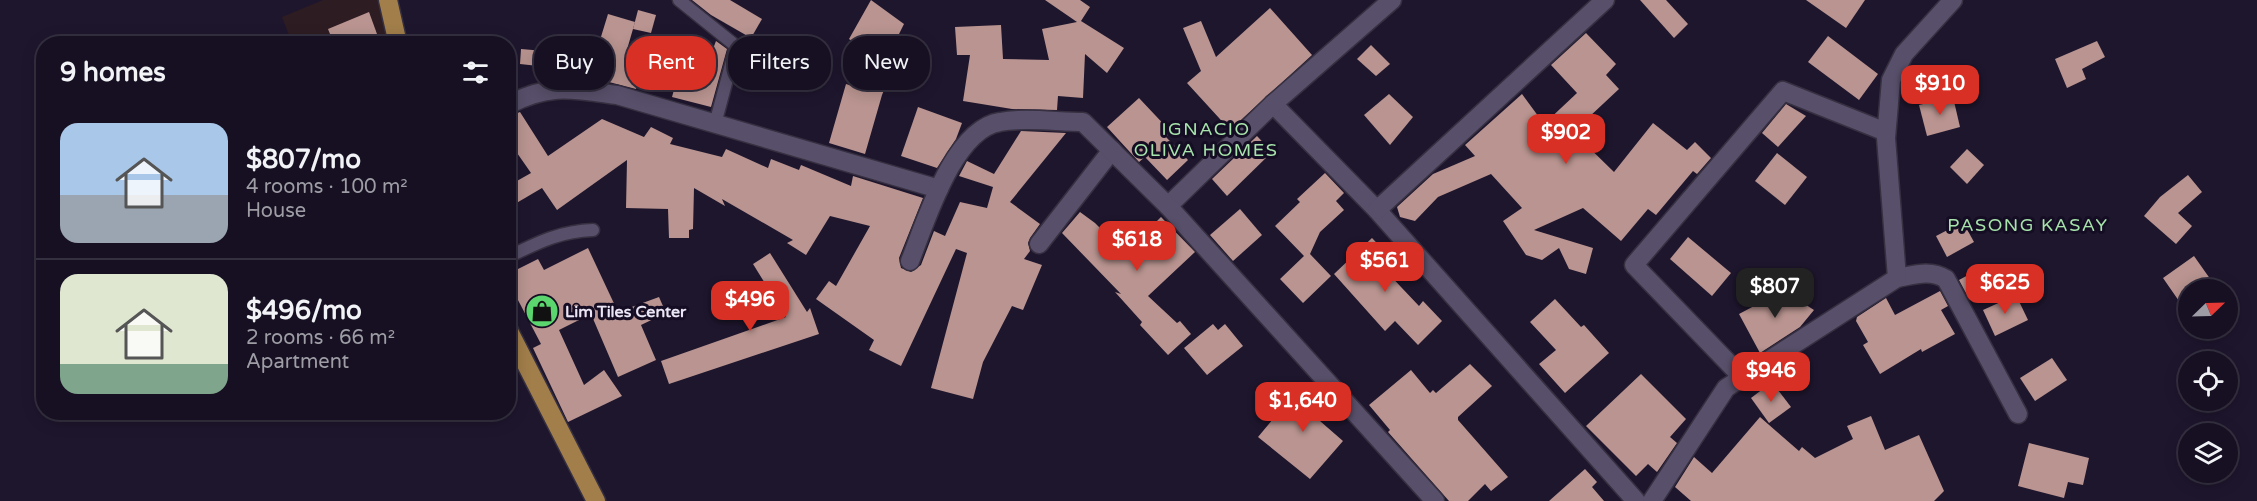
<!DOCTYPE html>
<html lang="en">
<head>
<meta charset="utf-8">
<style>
  body { margin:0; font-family:"Varela Round",sans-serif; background:#1f192a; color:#f1f3f6; height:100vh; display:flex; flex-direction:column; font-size:22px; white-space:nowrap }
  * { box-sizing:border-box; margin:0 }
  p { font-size:20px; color:#9e9da5 }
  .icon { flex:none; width:33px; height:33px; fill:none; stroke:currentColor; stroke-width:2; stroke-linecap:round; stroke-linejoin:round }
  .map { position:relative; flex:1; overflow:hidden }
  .side { position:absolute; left:36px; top:36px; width:480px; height:384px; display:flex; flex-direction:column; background:#161022; border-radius:24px; box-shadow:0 3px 15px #0003,0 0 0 2px #353040 }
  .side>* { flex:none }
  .hud { position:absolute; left:534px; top:36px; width:570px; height:54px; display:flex; gap:12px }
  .needle { width:39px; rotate:67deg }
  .fabs { position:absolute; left:2178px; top:279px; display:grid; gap:12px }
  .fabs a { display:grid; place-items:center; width:60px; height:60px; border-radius:50%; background:#161022; box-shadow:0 3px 15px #0003,0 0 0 2px #353040; font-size:30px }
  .price { position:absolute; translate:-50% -51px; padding:0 14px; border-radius:12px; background:#d93025; color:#fff; font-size:20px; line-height:39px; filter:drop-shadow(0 2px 3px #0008) }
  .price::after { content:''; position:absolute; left:50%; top:36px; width:18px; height:14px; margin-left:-9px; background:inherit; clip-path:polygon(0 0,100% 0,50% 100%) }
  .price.on { background:#222; color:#fff }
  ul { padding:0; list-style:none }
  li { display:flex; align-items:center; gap:18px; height:150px; padding:0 24px }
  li+li { border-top:2px solid #353040 }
  li span { display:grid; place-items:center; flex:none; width:168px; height:120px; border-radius:18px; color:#555 }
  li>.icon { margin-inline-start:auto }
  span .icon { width:72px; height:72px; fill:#fffc; stroke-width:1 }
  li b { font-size:26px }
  h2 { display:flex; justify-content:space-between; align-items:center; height:72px; padding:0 24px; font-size:26px }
  .pill { padding:0 21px; border-radius:24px; background:#161022; box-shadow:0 3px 15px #0003,0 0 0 2px #353040; font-size:21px; line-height:54px }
  .pill.on { background:#d93025; color:#fff }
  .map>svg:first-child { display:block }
</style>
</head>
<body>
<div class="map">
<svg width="2257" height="501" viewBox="0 0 2257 501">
  <rect width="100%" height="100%" fill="#1e162d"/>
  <!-- commercial -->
  <path fill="#2e1c23" d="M323,0H382L391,43H292L282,17Z"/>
  <!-- building -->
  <g fill="#b99490">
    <path d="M692,0H730L762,19L751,38L711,15Z"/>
    <path d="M871,0L904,24L885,62L894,66L882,95L865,154L829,143L846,84L852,86L867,52L849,39Z"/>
    <path d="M1045,0H1080L1090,7L1081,21L1124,48L1107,73L1085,54L1083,98L1058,96L1057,110L1012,109L963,101L970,55H957L955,27L1001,25L1003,59L1049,60L1042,29L1077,22Z"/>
    <path d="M1640,0H1666L1688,24L1674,38Z"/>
    <path d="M1806,0H1865L1846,28Z"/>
    <path d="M1270,8L1312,55L1230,130L1187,83L1201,71L1183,28L1201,21L1216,57Z"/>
    <path d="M638,10L656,15L651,33L633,29Z"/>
    <path d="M369,12L377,34L353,44H334L328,29Z"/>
    <path d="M608,14L635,22L624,60L642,65L636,89L574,73L575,70L520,64L521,49L579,54L580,49L596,53Z"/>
    <path d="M1586,33L1616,64L1606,75L1619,89L1573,132L1614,172L1653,123L1687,150L1695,142L1711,158L1697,174L1693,171L1656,215L1648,209L1621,241L1583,208L1534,230L1593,248L1586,274L1569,269L1559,248L1542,260L1526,255L1503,221L1522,208L1491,174L1438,197L1415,221L1400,217L1397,207L1433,174L1475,156L1465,145L1522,94L1544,124L1577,93L1551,65Z"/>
    <path d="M1828,36L1878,74L1859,100L1808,62Z"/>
    <path d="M716,41L727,49L711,107L672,97L681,64L705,70Z"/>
    <path d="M2097,41L2105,57L2082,69L2086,79L2067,88L2055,59Z"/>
    <path d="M1371,45L1390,64L1376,76L1357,59Z"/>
    <path d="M1389,94L1413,117L1390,145L1364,115Z"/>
    <path d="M1953,97L1960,127L1927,136L1919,105Z"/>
    <path d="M1139,98L1171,132L1166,137L1188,160L1167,180L1145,157L1139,162L1107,127Z"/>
    <path d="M1786,104L1806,116L1778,147L1762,133Z"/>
    <path d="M918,107L962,123L956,139L937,168L901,156Z"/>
    <path d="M520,112L548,156L602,119L644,137L651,127L673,138L670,144L722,157L726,149L768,168L771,159L799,170L801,165L851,186L853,176L923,198L899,258L901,268L911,272L921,265L934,231L945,236L960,202L987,208L993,187L959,176L967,161L994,174L1021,131L1066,133L1010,202L1040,224L1030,238L1028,243L1030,251L1024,259L1042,265L1023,310L1012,306L983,362L973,399L931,388L967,253L956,249L901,366L869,350L874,340L816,299L829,281L836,286L870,226L830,216L806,255L787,243L793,240L722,199L725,206L694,188L693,229L689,230V238H669L668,209L626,208L627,160L557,210L542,188L508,208V186L531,173L508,140V117Z"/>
    <path d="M1257,136L1272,152L1227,196L1212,179Z"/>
    <path d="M1967,149L1984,165L1967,184L1950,167Z"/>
    <path d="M1777,153L1807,177L1785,205L1755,181Z"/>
    <path d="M1325,173L1344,193L1336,201L1344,210L1320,232L1310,254L1331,276L1303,303L1280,279L1304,256L1275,226L1300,202L1297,199Z"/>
    <path d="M2188,175L2202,192L2178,213L2192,226L2176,244L2144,216L2160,197Z"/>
    <path d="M1240,209L1262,235L1233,261L1210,235Z"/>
    <path d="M1080,212L1095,223L1125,253L1161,217L1195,252L1148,296L1177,323L1180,321L1191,334L1168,355L1140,325L1142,322L1115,292L1121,294L1062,233Z"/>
    <path d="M1963,222L1974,242L1947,257L1936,236Z"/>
    <path d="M1688,237L1731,273L1712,296L1670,259Z"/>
    <path d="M1372,238L1393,260L1384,269L1419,306L1423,301L1442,321L1418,345L1395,321L1385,331L1334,274Z"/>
    <path d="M588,248L618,312L659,297L666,313L641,325L656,360L618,377L591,314L559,330L584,385L604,370L622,396L568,422L533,348L541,344L508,281V274L538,259L544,270Z"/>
    <path d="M770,253L807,312L810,308L819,334L669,384L661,361L786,317L753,264Z"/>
    <path d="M2194,256L2218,290H2188V314L2163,278Z"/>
    <path d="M1970,274L1978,289L1967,295L1959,280Z"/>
    <path d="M1778,287L1814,310L1800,327L1760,353L1739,314L1773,296Z"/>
    <path d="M1940,291L1948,306L1941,310L1955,334L1922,352L1921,349L1880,374L1863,345L1868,342L1856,321L1857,317L1886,298L1895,315Z"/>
    <path d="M2016,295L2028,320L1995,336L1983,310Z"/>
    <path d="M1555,299L1581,327L1584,325L1609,353L1565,393L1539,364L1556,350L1530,322Z"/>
    <path d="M1213,324L1218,330L1225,324L1243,346L1207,375L1184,348Z"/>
    <path d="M2052,358L2067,380L2035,401L2020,378Z"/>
    <path d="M1470,364L1492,386L1458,417V420L1508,477L1491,491L1485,484L1468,501H1449L1388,432L1390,430L1369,405L1411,370L1430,393L1433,390L1436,393Z"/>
    <path d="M1641,374L1686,419L1670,437L1677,443L1657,472L1648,464L1636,476L1586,426Z"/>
    <path d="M1772,382L1791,407L1769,423L1751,398Z"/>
    <path d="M1315,386L1334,409L1320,421L1343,441L1310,479L1258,437L1293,395L1297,400Z"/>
    <path d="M1871,416L1885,450L1919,435L1944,491L1934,501H1691L1675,487L1694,457L1712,473L1760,417L1799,451L1802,447L1815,458L1853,439L1847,426Z"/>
    <path d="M2029,443L2089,458L2083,485L2068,482L2064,498L2018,486Z"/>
    <path d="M1585,469L1597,482L1592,487L1604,501H1549Z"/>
  </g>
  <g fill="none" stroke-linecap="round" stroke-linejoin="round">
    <!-- lane casing -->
    <g stroke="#363041" stroke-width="15">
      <g id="lane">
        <path d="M679,0L736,46L715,124"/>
        <path d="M508,257C537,243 560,231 593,230"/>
      </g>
    </g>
    <!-- street casing -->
    <g stroke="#363041" stroke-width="21">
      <g id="street">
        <path d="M1273,104L1377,210L1636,501"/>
        <path d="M508,105C549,83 573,89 617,95L939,189"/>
        <path d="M1168,206L1273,104L1392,0"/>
        <path d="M1377,210L1605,0"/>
        <path d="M1039,244L1112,150"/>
        <path d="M910,261C925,224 953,129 1000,122C1026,117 1057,122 1083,122L1168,206L1435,501"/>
        <path d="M1897,278C1914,275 1930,269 1946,279L2018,414"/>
        <path d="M1743,378L1634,265L1783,91L1886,132"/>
        <path d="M1652,501L1726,388L1897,278L1886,138L1891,80L1904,54L1953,0"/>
      </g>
    </g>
    <!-- primary casing -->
    <g stroke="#363041" stroke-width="21">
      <g id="primary">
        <path d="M388,0L398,44"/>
        <path d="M508,329L596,501"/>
      </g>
    </g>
    <!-- lane -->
    <use href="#lane" stroke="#584f6a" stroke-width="12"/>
    <!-- street -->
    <use href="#street" stroke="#584f6a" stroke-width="18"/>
    <!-- primary -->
    <use href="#primary" stroke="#a17e4a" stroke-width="18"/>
  </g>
  <!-- icons -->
  <defs>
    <g id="shop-disc" transform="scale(1.725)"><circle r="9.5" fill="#5bd56e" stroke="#150d23"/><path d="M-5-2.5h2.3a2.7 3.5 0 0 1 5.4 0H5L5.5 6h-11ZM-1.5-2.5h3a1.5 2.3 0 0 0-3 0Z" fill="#111"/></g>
  </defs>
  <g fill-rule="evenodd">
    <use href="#shop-disc" x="542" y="311"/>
  </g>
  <g text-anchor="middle" stroke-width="6" stroke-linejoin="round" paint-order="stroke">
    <!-- poi labels -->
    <g font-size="16" font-weight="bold" fill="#ebe6f6" stroke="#150d23" text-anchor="start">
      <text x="565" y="317">Lim Tiles Center</text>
    </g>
    <!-- neighbourhood labels -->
    <g font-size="18" letter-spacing="1.5" fill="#a7e4ab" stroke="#150d23">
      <text x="1206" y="135">IGNACIO<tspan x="1206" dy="21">OLIVA HOMES</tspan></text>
      <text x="2028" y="231">PASONG KASAY</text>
    </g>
  </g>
</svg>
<div class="fabs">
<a><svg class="needle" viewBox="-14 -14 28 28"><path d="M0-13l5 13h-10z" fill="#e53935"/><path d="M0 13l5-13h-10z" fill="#9e9da5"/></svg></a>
<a><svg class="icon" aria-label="locate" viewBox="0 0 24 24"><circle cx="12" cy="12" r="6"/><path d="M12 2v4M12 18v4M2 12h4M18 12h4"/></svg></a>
<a><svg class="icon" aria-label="layers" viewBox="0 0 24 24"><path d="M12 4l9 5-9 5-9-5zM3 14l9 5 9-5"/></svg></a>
</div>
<b class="price" style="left:1940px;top:116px">$910</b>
<b class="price" style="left:1566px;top:165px">$902</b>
<b class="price" style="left:1137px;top:272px">$618</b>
<b class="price" style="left:1385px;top:293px">$561</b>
<b class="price" style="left:2005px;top:315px">$625</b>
<b class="price on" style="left:1775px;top:319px">$807</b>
<b class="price" style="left:750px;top:332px">$496</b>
<b class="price" style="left:1771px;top:403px">$946</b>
<b class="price" style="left:1303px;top:433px">$1,640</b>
<div class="hud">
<a class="pill">Buy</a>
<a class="pill on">Rent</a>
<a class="pill">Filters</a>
<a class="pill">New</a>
</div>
<section class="side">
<h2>9 homes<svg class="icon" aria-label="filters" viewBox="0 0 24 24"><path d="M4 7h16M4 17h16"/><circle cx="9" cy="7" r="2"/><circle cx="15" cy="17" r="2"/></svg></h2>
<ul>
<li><span style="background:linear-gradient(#a9c7e8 60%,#9aa5b1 0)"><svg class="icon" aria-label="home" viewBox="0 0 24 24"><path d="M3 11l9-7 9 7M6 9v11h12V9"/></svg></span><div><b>$807/mo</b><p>4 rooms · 100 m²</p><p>House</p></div></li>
<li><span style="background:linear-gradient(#dfe7d0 75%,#7fa58c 0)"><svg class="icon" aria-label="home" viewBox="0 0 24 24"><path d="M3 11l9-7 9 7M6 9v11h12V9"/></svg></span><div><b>$496/mo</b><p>2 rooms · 66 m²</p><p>Apartment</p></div></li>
</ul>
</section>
</div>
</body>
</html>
